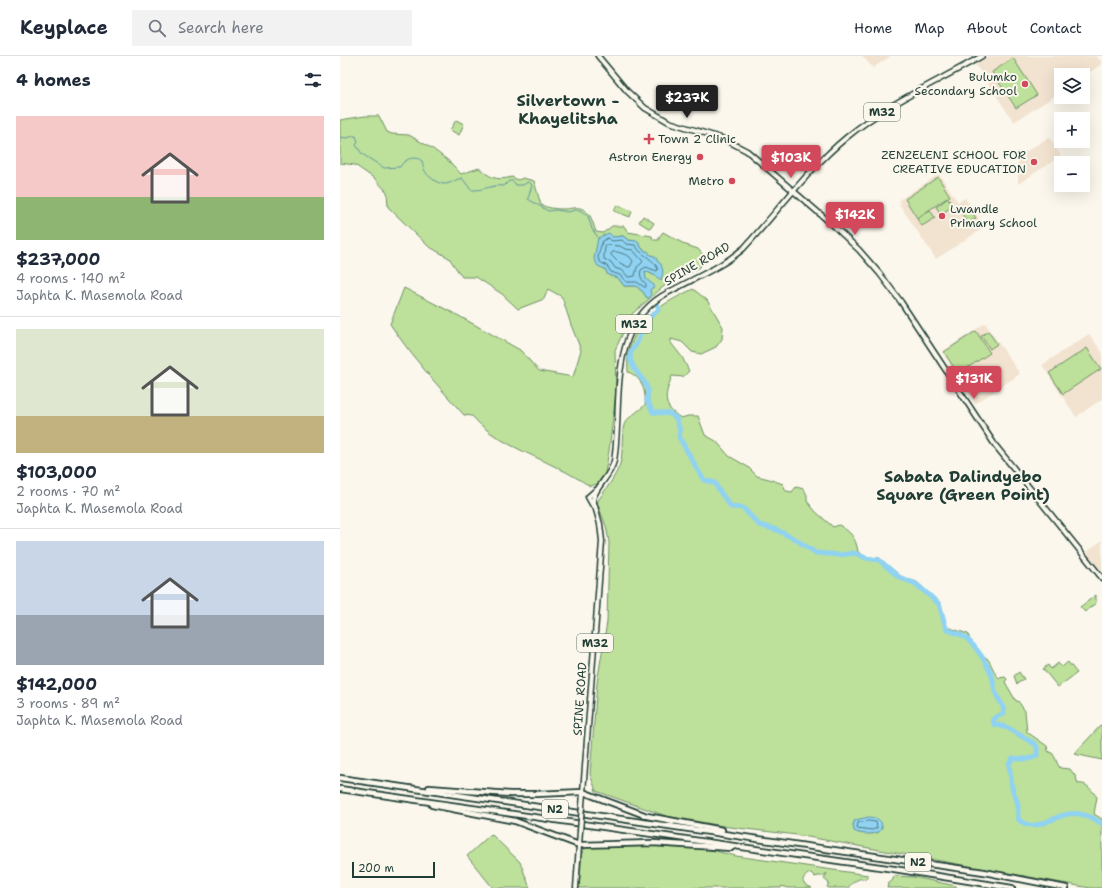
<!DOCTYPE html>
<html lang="en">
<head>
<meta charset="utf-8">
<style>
  body { margin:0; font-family:"Shantell Sans",sans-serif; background:#f2f2f3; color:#1f2937; height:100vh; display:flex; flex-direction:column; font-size:15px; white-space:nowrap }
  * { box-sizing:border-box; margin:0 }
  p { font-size:13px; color:#747a83 }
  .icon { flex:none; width:22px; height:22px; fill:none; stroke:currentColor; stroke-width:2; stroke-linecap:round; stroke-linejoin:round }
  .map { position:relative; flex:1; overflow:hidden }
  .panel { display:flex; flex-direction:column; background:#fff; width:340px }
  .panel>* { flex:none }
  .buttons { position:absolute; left:714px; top:12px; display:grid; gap:8px }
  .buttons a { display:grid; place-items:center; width:36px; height:36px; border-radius:0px; background:#fff; box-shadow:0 4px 16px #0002; font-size:20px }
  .scale { position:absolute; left:12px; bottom:10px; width:83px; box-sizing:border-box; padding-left:4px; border:2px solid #1f3d34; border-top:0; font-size:11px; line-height:14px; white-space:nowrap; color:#1f3d34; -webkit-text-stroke:3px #fbf7ec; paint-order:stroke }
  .price { position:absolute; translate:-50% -34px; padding:0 9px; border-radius:4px; background:#d1495b; color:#fff; font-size:13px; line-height:26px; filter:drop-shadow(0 1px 2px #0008) }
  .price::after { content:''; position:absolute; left:50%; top:24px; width:12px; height:9px; margin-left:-6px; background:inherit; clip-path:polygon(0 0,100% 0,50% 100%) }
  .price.on { background:#222; color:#fff }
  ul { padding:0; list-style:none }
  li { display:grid; align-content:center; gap:8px; height:212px; padding:0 16px }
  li+li { border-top:1px solid #e0e1e3 }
  li span { display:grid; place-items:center; height:124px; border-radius:0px; color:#555 }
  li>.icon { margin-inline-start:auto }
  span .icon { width:72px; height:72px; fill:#fffc; stroke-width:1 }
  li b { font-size:17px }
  h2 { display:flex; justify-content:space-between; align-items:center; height:48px; padding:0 16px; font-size:17px }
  header { display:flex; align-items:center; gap:24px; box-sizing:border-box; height:56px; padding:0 20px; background:#fff; border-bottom:1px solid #e0e1e3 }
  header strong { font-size:19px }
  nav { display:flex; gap:22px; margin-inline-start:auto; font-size:14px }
  .search { width:280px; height:36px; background:#f2f2f3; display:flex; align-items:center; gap:10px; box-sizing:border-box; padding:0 14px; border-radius:0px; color:#747a83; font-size:15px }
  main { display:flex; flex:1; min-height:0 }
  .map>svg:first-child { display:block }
</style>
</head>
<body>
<header>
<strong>Keyplace</strong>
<div class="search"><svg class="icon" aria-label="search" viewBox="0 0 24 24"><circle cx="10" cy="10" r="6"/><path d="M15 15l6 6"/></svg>Search here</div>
<nav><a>Home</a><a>Map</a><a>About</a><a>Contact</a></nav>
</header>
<main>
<section class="panel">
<h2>4 homes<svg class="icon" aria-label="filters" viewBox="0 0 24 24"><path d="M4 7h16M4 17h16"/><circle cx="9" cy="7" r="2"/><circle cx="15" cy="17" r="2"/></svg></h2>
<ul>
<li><span style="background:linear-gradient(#f6c9c9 65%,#8fb573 0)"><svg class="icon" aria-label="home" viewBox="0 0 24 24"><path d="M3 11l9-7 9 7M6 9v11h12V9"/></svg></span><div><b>$237,000</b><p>4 rooms · 140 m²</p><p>Japhta K. Masemola Road</p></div></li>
<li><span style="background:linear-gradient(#dfe7d0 70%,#c2b280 0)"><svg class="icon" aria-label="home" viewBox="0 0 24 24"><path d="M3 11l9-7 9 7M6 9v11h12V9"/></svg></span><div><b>$103,000</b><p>2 rooms · 70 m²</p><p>Japhta K. Masemola Road</p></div></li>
<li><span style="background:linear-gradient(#c9d6e8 60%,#9aa5b1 0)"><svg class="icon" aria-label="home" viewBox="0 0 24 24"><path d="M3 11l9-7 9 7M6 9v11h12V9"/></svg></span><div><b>$142,000</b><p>3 rooms · 89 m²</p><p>Japhta K. Masemola Road</p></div></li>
</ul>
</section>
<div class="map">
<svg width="762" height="832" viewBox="0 0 762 832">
  <rect width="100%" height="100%" fill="#fbf7ec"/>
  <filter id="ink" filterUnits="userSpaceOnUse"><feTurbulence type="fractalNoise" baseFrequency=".025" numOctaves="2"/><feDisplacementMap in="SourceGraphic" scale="8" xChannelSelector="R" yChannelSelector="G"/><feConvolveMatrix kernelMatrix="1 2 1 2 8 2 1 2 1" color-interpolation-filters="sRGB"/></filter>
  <g filter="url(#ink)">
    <!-- built -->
    <g fill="#f2e3d0">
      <path d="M522,0H551L533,12Z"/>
      <path d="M650,0H756L762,6V8L743,21V19H721V36L674,66L635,8Z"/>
      <path d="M709,81L721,100L678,128V101Z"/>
      <path d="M599,118L618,146L625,142L645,171L596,203L559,148L561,147L559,144Z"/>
      <path d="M645,267L680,318L635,348L602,296Z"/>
      <path d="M749,278L762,296V343L736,361L702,309Z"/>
      <path d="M762,484V515L748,500V495Z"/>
    </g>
    <!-- green -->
    <g fill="#bde09a" stroke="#6e8e67" fill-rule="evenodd">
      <path d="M673,2L697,39L676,52L652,16Z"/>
      <path d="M25,60H39L47,76L52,78L69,79L93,93L110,106L121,118L139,112C151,122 156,125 172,121L178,124L183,122L194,125L201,149C208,152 215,153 223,153C233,153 241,148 249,158C252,163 254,170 256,176L263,177L272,170H284L288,176L312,180L313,184H319V181L323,176L346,189L358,193L364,200V205L360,211L323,231L292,258L275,294L276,336L269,395L265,417L257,428L250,430C240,424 229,417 218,412C189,397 153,385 132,360L124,359C98,330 72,301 50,268L64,232L119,260L180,294L199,315L233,321L241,294L231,269L222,241L208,233L204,243L178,253L162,238L136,221H122L109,202L88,190L48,151L47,136L35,123L15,109L0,107V64ZM283,180L288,184L297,185L304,195L316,203L318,206L314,219L305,215L307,242L303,236L296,230H284L278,222L268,219L265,213L273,181Z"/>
      <path d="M116,64L124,68L119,79L110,74Z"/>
      <path d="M598,121L610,140L577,162L565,143Z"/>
      <path d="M608,142L613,150L601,158L596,151Z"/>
      <path d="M277,149L292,155L290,161L274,155Z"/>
      <path d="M628,150L636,162L628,167L620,155Z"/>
      <path d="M590,154L595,162L582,170L577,163Z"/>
      <path d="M303,160L314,167L310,173L299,166Z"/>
      <path d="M353,233L367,244L383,271L382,283L376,291L361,298L352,296L342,286L331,283V287L342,301L349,315L343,321L332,320C325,339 321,350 341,362L348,360H358L365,379L376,385L389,400L408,411L417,420L429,423L443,428L446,435L452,436L456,431L464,433L467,439V445L476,456L493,471L499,469C511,476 516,482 518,496L527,501L540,502L557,518L562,521L577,526L601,548L607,571L628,578L630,584L643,602H647C652,608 653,616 659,622L665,621L667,623L665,626L676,645H678L685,655L687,676L707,690L708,695L711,697H712C716,701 716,707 720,712L730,713L736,721L738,728C747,726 752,735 757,741L754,758L762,763V832H750L457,779L389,771L326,760L256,735L250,718L257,627L267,566L269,486L266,470L257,446C265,434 275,422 280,408C284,398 280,372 286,365C289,361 300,354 305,349C306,335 302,321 288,316C288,310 287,303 288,297C298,261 322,248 353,233ZM515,764L542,770C541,781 527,777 519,777L513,769Z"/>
      <path d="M636,275L650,297L618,318L604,296Z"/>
      <path d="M648,275L657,288L650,293L641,280Z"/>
      <path d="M747,292L761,313L723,338L709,317Z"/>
      <path d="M756,539V547L745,556L740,551Z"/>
      <path d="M728,606L737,617L718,631L703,613L708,609L711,613L718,607L722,611Z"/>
      <path d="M679,616L684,623L677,628L674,620Z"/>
      <path d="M762,668V704L734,698Z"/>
      <path d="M151,778L180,806L190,832H153L127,800Z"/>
      <path d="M317,789L363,792L396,800L528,819L526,823C519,821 512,826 508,832H489L487,831L489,827L484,823L487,817L483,820H478L475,821L471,817C466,818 459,825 466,829C468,830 470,831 472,832H447L442,830L441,832H239L242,797L243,794L246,791Z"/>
      <path d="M555,820L574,821L616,830L617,832H547L548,828L553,824V821Z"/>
    </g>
    <!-- water -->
    <g fill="#90d2f2" stroke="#6396a6">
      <path d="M269,177L273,181L283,180L288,184L297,185L304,195H308L310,199L315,200L318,206L321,208L323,216L321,224L314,219L305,215L306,223L315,230L310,234L311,238L309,242H307L303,236L296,230H284L278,222L268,219L265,213L258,210L254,203L258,182Z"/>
      <path d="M529,761C538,762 545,765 540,775C534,779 521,779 514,775L513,769L515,764Z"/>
    </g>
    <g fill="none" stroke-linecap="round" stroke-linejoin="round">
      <!-- shore -->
      <g stroke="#4c7980" stroke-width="1">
        <path d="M268,182L272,185L282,184L286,188L295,189C298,192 299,196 302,197C308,202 316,206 318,214L317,215L306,211L301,214C299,220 302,224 306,228V231H304L297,226H286L280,219L271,216L267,210L260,206L258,202L259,197L262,186Z"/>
        <path d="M266,189L280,190L285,193L293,194L298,200L302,204L303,206L297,211L295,220L288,221L283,215L275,212L271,206L264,203V198Z"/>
        <path d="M273,196H278L289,200L293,205L290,211H288L278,206L271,199Z"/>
        <path d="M529,765L536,766L537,772L532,774L517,772L518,767Z"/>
      </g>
      <!-- stream -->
      <path stroke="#6396a6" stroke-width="1" d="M0,81L7,82L13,80H16L18,86L16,89L22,98L44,112L60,111C64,103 75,99 82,105C83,108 83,112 85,115C88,121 99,129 106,128C112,127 116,123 122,122L131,134C142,135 153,128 164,130L169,125H173L176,129H183L186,127L189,126L192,129L188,143L208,155L216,154L229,156L234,154H240L248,160L252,173L259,183"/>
      <!-- river -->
      <path stroke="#90d2f2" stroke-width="5" d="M317,249L319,251L318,254L309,262L301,274L298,285L291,296L290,303L294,312L305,327L308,334L307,345L313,356L330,358L336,362L340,375L339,381L360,418L364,424L375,427L378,433L391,451L403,452L419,469L437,474L455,483L476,497L500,499L514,497L526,502L539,504L559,521L576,528L599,548L606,572C611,577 621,577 627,583C637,592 647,607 652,620C654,625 653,632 656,638C659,645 664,649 664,657L653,663L654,668L668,672L695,688L697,691V699C690,705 682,703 673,702L669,708L672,732L678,748V763C695,779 711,760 729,758C739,756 754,761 762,768"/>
      <!-- major casing -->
      <g stroke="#1f3d34" stroke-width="7">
        <g id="major">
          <path d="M258,0L287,35L305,52L329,66L384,83L407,95L494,170L519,194L540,218L561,246L655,389L762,522"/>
          <path d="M253,450L248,441L256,434"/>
          <path d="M242,750L262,485L260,468L253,443C257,429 270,421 274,405C283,350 266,275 322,240C349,224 380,213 404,192C437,156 469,112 507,81C548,47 597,26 642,0"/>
          <path d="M236,832L240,775"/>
        </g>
      </g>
      <!-- highway casing -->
      <g stroke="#1f3d34" stroke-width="8">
        <g id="highway">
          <path d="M0,722L644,816L726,832"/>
          <path d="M89,732L170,738H196L243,736L307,760L382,774"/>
          <path d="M0,733L554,813L672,832"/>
          <path d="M92,749L175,765L239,789L313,787L391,792"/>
        </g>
      </g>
      <!-- major -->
      <use href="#major" stroke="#fbf7ec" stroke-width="4"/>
      <!-- highway -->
      <use href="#highway" stroke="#fbf7ec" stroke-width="4.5"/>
      <!-- major-bridge casing -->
      <g stroke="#1f3d34" stroke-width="7" stroke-linecap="butt">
        <path id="major-bridge" d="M240,775L242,750"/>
      </g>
      <!-- major-bridge -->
      <use href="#major-bridge" stroke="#fbf7ec" stroke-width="4"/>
    </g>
  </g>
  <!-- markers -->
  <g fill="#d1495b" stroke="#fbf7ec" stroke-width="1.5">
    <circle cx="685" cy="28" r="4"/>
    <path d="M307 77h4v4h4v4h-4v4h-4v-4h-4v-4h4z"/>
    <circle cx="360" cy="101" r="4"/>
    <circle cx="694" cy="106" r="4"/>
    <circle cx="392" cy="125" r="4"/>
    <circle cx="602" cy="160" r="4"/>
  </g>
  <g text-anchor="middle" stroke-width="4" stroke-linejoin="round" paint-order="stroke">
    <!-- shield labels -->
    <g fill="#fbf7ec" stroke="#61756b" stroke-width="1">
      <rect x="524" y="47" width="36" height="18" rx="3"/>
      <rect x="276" y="259" width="36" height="18" rx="3"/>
      <rect x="237" y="578" width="36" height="18" rx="3"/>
      <rect x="202" y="744" width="26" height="18" rx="3"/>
      <rect x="565" y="797" width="26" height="18" rx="3"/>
    </g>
    <g font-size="11" font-weight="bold" fill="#1f3d34">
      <text x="542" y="60">M32</text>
      <text x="294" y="272">M32</text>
      <text x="255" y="591">M32</text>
      <text x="215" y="757">N2</text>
      <text x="578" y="810">N2</text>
    </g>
    <!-- poi labels -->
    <g font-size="12" fill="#1f3d34" stroke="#fbf7ec" text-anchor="end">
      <text x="677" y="25">Bulumko<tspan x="677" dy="14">Secondary School</tspan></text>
      <text x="318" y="87" text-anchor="start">Town 2 Clinic</text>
      <text x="686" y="103">ZENZELENI SCHOOL FOR<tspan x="686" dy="14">CREATIVE EDUCATION</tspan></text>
      <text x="352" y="105">Astron Energy</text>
      <text x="384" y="129">Metro</text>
      <text x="610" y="157" text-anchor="start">Lwandle<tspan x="610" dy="14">Primary School</tspan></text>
    </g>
    <!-- street labels -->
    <g font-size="12" fill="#1f3d34" stroke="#fbf7ec">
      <text transform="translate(357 208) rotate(-30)" y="4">SPINE ROAD</text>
      <text transform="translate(240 643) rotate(-86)" y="4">SPINE ROAD</text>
    </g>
    <!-- district labels -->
    <g font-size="16" font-weight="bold" fill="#1f3d34" stroke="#fbf7ec">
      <text x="228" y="50">Silvertown -<tspan x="228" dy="18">Khayelitsha</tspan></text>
      <text x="623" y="426">Sabata Dalindyebo<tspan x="623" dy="18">Square (Green Point)</tspan></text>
    </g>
  </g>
</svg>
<div class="buttons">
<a><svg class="icon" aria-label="layers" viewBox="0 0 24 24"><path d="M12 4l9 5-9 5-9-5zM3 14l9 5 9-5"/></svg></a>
<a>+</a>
<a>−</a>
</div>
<div class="scale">200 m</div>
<b class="price on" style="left:347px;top:63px">$237K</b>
<b class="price" style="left:451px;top:123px">$103K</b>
<b class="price" style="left:515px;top:180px">$142K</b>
<b class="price" style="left:634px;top:344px">$131K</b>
</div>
</main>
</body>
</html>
